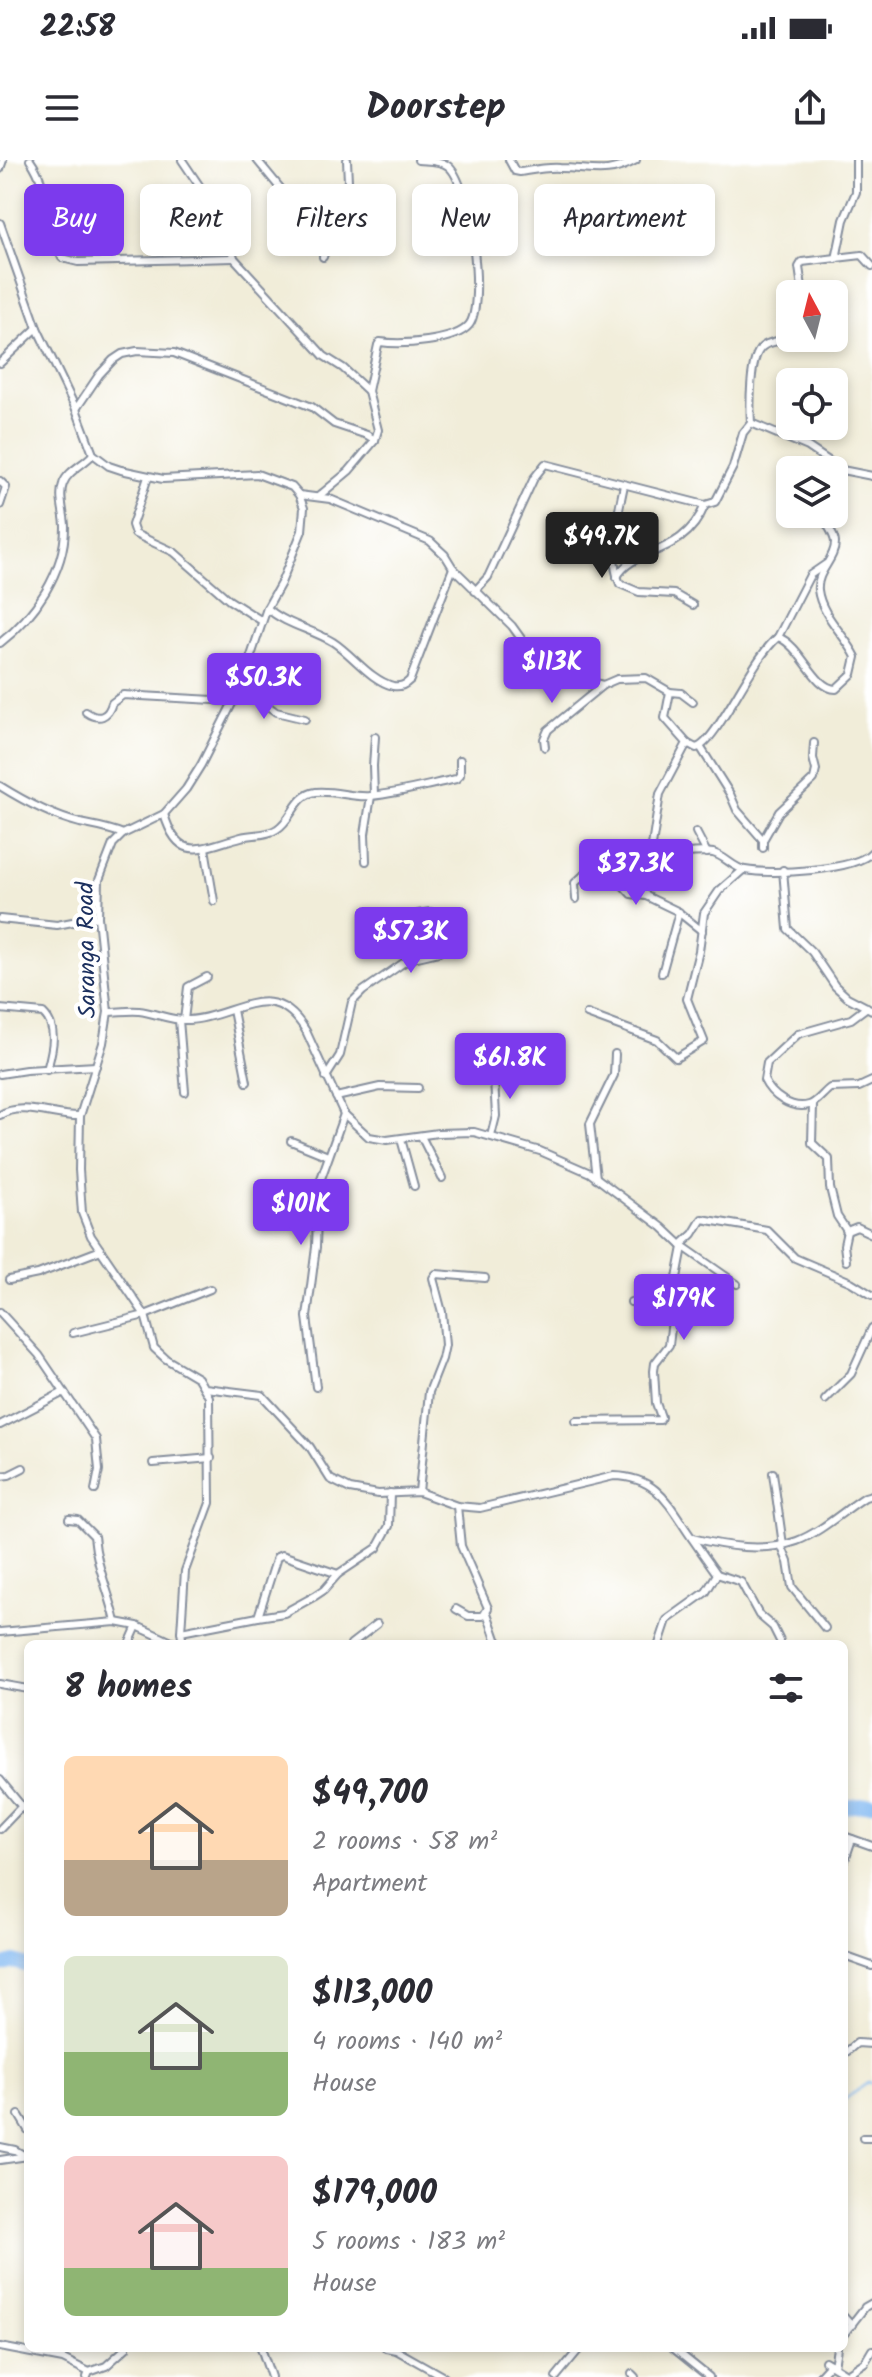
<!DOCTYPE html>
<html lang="en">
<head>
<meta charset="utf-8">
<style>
  body { margin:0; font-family:Kalam,sans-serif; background:#f2f2f3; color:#2b2b33; height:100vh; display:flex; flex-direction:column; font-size:30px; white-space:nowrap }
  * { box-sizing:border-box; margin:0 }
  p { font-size:26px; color:#7c7c81 }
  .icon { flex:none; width:44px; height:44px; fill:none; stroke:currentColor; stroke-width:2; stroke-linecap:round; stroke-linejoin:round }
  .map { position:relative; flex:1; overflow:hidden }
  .details { position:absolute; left:24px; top:1480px; width:824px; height:712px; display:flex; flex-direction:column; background:#fff; border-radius:12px; box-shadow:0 4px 12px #0003 }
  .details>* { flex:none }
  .guide { position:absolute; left:24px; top:24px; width:824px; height:72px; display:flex; gap:16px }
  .needle { width:52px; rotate:353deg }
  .tools { position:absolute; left:776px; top:120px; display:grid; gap:16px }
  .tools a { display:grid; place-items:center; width:72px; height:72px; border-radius:12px; background:#fff; box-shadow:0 4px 12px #0003; font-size:40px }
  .price { position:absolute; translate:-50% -68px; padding:0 18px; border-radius:8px; background:#7c3aed; color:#fff; font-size:26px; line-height:52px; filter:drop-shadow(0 2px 4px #0008) }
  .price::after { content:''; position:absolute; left:50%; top:48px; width:24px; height:18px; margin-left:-12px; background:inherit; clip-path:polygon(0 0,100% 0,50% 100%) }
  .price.current { background:#222; color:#fff }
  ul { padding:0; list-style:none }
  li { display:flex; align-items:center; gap:24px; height:200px; padding:0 40px }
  li span { display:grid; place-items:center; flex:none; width:224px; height:160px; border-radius:12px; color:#555 }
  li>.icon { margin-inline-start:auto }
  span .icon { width:96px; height:96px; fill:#fffc; stroke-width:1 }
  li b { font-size:34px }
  h2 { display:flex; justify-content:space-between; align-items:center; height:96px; padding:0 40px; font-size:34px }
  .chip { padding:0 28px; border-radius:12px; background:#fff; box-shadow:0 4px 12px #0003; font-size:28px; line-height:72px }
  .chip.current { background:#7c3aed; color:#fff }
  .status { display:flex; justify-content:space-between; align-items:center; height:56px; padding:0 40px; background:#fff; direction:ltr }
  .status svg { height:22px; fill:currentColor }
  header { display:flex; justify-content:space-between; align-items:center; height:104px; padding:0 40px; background:#fff; font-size:36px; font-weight:600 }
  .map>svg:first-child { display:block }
</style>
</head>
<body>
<div class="status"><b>22:58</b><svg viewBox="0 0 49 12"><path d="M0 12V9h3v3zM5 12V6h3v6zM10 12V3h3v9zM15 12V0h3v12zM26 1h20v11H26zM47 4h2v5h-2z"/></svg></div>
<header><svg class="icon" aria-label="menu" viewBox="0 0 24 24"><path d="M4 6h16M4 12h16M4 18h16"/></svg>Doorstep<svg class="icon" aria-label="share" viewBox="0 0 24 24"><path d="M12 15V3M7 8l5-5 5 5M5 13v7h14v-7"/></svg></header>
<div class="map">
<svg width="872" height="2217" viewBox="0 0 872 2217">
  <rect width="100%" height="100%" fill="#fff"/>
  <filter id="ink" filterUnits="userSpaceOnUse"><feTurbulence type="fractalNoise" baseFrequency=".0125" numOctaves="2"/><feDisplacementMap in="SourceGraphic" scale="16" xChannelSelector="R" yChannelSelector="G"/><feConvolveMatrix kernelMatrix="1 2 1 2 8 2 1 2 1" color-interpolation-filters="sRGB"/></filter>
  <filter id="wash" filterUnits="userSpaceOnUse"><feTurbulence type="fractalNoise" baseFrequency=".006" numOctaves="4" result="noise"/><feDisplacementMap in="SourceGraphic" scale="32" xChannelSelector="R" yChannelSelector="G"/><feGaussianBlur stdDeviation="1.8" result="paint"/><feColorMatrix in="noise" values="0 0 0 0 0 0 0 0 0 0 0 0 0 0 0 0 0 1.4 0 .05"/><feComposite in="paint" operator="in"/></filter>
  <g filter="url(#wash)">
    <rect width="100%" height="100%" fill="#f1edd9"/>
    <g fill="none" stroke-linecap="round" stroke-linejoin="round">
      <!-- stream -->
      <path stroke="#83b9f2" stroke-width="2" d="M844,1940L869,1922L872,1924"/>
      <!-- river -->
      <g stroke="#83b9f2" stroke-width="14">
        <path d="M844,1647L872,1644"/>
        <path d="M0,1806L14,1802L28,1806"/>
      </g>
    </g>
  </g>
  <g filter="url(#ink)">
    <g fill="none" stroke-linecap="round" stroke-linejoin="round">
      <!-- minor casing -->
      <g stroke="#868e9c" stroke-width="10">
        <g id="minor">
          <path d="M30,0C51,29 45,66 62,98L78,102L234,98"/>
          <path d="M182,0L213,46L226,60L234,98L324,196L343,208L368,231"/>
          <path d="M257,0L290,40"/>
          <path d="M509,0L515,11L520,12C533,10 547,7 560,8C591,8 605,17 636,0"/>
          <path d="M0,9L3,0"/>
          <path d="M0,63L37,168L76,249L93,294L109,306L121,310L163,319L257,314L292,327L299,335L304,348L302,371L281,423L267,448L241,526L201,605L186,629L164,654L123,674L113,684L99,720L98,757L108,852L103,883L80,956L79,1010L82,1053L91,1076L145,1155L154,1188L166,1199L198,1218L209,1237L210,1343L185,1411L181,1472L183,1484"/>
          <path d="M323,97L348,21L347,0"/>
          <path d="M836,99L844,60L856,32V0"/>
          <path d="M803,134L799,107L802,102L862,95L872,106"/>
          <path d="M0,203L37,168"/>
          <path d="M76,249L99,215L113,200L122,194L137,191L174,193L312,247L334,264L367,275L375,280"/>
          <path d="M751,263L808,287L842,310L872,316"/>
          <path d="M148,317L132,365L135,374L174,392L229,440L262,461"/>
          <path d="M0,321L6,327L0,345"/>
          <path d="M624,325C618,355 607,395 620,424L639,432L674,434L693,445"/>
          <path d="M299,335L330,339L430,381L445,395L453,408L512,466L535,498L546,508L603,525L617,519L646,518L670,532L681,533L693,542"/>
          <path d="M319,336L349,311L375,280L378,270L368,231L378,185L380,182C401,185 455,182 469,165C486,144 470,22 448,6C441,0 427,1 418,0"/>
          <path d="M617,417C633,386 683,399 705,345"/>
          <path d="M475,431L488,417L534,318L545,304L705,345L715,342L733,307L743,273L751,263C750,247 749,198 762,187C770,180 789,180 800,178"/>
          <path d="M267,448C286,465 312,469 333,482C353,495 370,520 393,526C401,527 405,525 410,520L453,408"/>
          <path d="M778,477L810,415L826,404"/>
          <path d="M0,483C34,457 65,412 65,367C65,354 58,337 63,324C67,311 85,304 93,294"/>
          <path d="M241,526L276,552L305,559"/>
          <path d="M670,532L665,558L687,583L660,634L651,692C672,699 692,689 713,693C725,696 733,708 745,710C771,715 855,711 872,692"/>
          <path d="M86,552C99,561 108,557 112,543L123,535L232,541"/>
          <path d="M687,583L696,588C717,583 751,499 778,477C802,486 814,529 836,529L852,514L856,497C845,475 821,455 818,430C816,412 835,400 835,383C835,374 825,363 822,354"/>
          <path d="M545,587L544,579L548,570L603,525"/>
          <path d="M701,588L730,634L737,650L763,680V688"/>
          <path d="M0,626C24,641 52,656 80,663C95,666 108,668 123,674"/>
          <path d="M374,635L373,606L375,577"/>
          <path d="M164,654C179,705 202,687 241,677C252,674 267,676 277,669C293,659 295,635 316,632C334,630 353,638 371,636C400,633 428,625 456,619L460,615V600"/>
          <path d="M696,672L707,693"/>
          <path d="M763,680L779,652L814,619L816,610L813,598L814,583"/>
          <path d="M205,688L214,741"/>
          <path d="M651,692C646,703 648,718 644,731L646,736L677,751L702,771"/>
          <path d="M366,701L365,674L371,636"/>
          <path d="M783,710L788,769L812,792L835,826L847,837L872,850"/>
          <path d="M576,739L575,723L585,714L620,722L631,734L646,736"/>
          <path d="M0,759L57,765L98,757"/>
          <path d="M662,813L679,752"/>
          <path d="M867,847L851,859L798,874L767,903L764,920C771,935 791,950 809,945C817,943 823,933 830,928L859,927L872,921"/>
          <path d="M0,849L43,853C59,868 52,891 47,910"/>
          <path d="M233,850L247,922"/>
          <path d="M108,852C118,852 129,850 139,851C156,853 171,861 189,860C234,858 273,815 306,871L344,954L369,977L387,980L438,973L474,972L540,991L590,1013L662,1067L681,1085L693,1074L702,1059L767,1070L795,1098L851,1122L872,1135"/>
          <path d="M587,854L657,880L676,898L704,881L687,839L699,791L704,753L719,731L743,710"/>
          <path d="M179,860L185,932"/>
          <path d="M184,860L188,827L207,817"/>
          <path d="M0,914L26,910L96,906"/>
          <path d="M326,917L340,895L352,842L363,831L409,799L439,792L443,780L439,755L430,752L418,754"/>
          <path d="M336,937L380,927L418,928"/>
          <path d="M813,944L812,983L829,999L830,1028L837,1056L847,1071"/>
          <path d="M0,955C22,941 55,957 80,956"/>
          <path d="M421,976L442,1018"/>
          <path d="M491,976L496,956L493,901L499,896L511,892"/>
          <path d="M401,979L414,1026"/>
          <path d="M291,981L328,996"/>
          <path d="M596,1018L590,964L614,915L615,894"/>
          <path d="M847,1071L857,1067L872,1074"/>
          <path d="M681,1085L737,1124"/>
          <path d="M846,1101L844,1085L847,1071"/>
          <path d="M9,1120L38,1114L101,1090"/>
          <path d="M631,1142L676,1140"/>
          <path d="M0,1152L39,1195L96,1279L99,1310L95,1330"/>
          <path d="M73,1173L145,1155L210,1129"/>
          <path d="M316,1227L307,1157L316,1087L318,1027L344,954"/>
          <path d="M205,1228L262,1235L310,1287L330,1319L350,1329L378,1334L419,1332L457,1346L480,1348L614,1316C655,1317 667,1341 687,1371C697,1386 707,1400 717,1414L706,1432L667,1460L659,1484"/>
          <path d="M825,1240L851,1214L872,1168"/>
          <path d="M576,1261L660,1260L661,1257L656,1243L654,1211L655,1203L669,1185L677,1118L683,1087"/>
          <path d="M0,1265L64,1232"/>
          <path d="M153,1303L211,1298"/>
          <path d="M773,1313L783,1385"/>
          <path d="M0,1316L9,1315L23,1308"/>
          <path d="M419,1332L429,1232L442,1199L445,1185L442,1152L433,1118L436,1114L485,1118"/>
          <path d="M69,1359L78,1360L94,1376C97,1409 109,1431 116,1462"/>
          <path d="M692,1378C724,1386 764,1393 797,1381C821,1372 843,1351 865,1337L872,1335"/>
          <path d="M781,1385L788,1402L792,1427L825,1468"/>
          <path d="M717,1414L741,1422L759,1455L773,1467L780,1481"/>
          <path d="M456,1449L468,1456H483L488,1448L461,1386L457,1346"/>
          <path d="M487,1453L496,1479L500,1484"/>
          <path d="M258,1457L284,1453L315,1436L324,1430L338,1414L377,1388L389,1366L390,1333"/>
          <path d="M0,1472L116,1462L137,1466L176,1484"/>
          <path d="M181,1472L258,1457L277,1397L282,1395L338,1414"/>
          <path d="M129,1484L137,1466"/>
          <path d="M351,1484L377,1464"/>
          <path d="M0,1524L28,1529"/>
          <path d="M0,1620L28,1654"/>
          <path d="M0,1669L22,1646"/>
          <path d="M844,1676L872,1686"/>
          <path d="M844,1703L852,1679"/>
          <path d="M844,1796L872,1806"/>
          <path d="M844,1894L857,1883L872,1884"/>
          <path d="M19,1955L28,1970"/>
          <path d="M863,1978H872"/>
          <path d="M0,1987L15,1990L25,1996"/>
          <path d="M0,2000L28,1996"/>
          <path d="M844,2156L852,2165"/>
          <path d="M844,2174L865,2147L872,2143"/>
          <path d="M0,2187L63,2199L89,2212"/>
          <path d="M261,2188L271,2217"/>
          <path d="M386,2188L396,2190L444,2217"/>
          <path d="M673,2188L709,2217"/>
          <path d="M825,2201L851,2217"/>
          <path d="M834,2206L837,2188"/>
          <path d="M632,2214L635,2217"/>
          <path d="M847,2214L865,2202L872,2190"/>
          <path d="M87,2217L89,2212L106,2206L126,2188"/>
          <path d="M556,2217L580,2188"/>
          <path d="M818,2217L830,2204"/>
        </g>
      </g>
      <!-- minor -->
      <use href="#minor" stroke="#fff" stroke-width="6"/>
    </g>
  </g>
  <g text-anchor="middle" stroke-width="8" stroke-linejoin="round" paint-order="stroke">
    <!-- street labels -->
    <g font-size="24" fill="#1b2f5e" stroke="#fff">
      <text transform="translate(86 790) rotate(-91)" y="8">Saranga Road</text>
    </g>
  </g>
</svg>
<div class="tools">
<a><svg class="needle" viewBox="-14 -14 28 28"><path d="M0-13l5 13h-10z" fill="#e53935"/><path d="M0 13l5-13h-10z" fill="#7c7c81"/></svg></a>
<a><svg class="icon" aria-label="locate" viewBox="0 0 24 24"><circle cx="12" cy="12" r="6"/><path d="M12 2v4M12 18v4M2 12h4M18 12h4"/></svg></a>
<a><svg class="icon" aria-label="layers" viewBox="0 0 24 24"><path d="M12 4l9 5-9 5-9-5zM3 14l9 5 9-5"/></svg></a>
</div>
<b class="price current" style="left:602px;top:420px">$49.7K</b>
<b class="price" style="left:552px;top:545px">$113K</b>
<b class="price" style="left:264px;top:561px">$50.3K</b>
<b class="price" style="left:636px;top:747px">$37.3K</b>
<b class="price" style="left:411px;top:815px">$57.3K</b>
<b class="price" style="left:510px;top:941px">$61.8K</b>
<b class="price" style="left:301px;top:1087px">$101K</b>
<b class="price" style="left:684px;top:1182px">$179K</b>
<div class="guide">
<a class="chip current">Buy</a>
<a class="chip">Rent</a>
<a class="chip">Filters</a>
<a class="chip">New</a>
<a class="chip">Apartment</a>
</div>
<section class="details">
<h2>8 homes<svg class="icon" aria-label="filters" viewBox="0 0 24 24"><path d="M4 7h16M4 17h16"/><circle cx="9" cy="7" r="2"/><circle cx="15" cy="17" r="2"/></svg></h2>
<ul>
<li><span style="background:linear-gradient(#ffd9b3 65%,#b9a48a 0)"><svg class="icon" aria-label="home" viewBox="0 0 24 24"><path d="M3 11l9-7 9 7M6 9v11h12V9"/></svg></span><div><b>$49,700</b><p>2 rooms · 58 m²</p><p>Apartment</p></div></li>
<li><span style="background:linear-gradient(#dfe7d0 60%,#8fb573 0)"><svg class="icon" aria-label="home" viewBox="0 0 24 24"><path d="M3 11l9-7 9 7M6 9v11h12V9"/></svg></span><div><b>$113,000</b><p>4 rooms · 140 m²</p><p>House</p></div></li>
<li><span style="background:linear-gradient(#f6c9c9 70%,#8fb573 0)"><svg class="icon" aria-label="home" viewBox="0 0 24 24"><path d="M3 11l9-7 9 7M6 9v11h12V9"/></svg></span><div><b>$179,000</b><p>5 rooms · 183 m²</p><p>House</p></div></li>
</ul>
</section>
</div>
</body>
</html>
